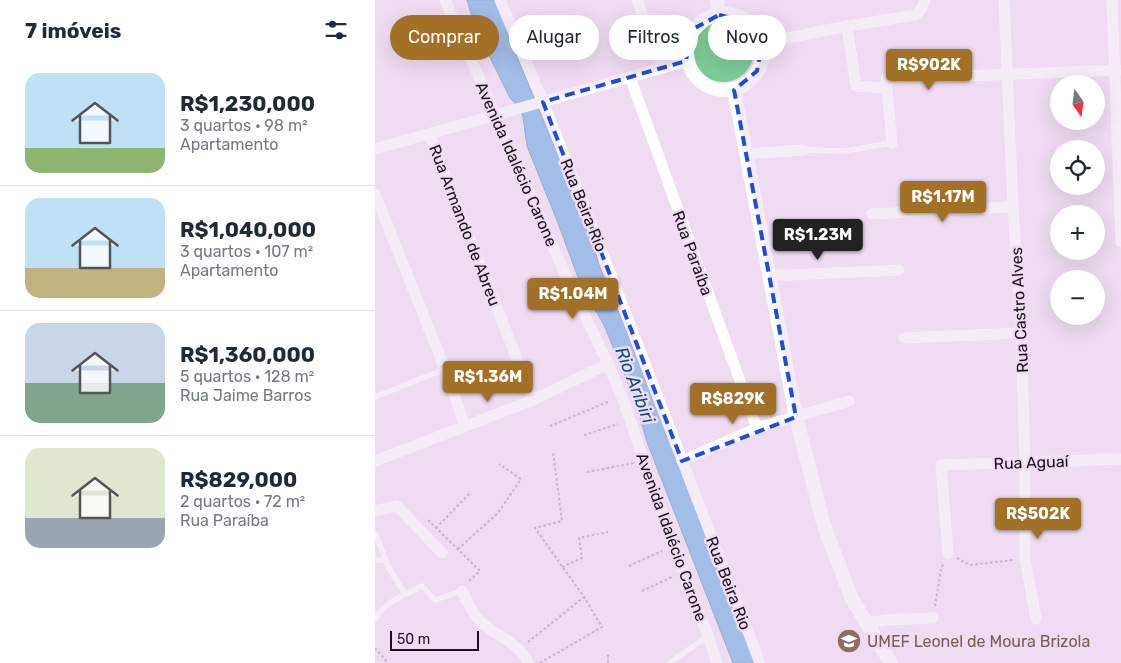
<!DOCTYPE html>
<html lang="pt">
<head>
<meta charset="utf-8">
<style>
  body { margin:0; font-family:Rubik,sans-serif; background:#f2f2f3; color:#1f2937; height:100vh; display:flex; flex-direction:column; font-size:19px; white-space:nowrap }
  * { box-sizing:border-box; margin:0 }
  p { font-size:16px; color:#747a83 }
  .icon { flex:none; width:28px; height:28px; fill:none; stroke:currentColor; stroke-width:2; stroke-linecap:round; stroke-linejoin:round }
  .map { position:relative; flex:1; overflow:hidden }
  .sheet { display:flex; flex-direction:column; background:#fff; width:375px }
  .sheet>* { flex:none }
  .hud { position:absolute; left:15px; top:15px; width:475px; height:45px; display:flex; gap:10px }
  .needle { width:32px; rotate:166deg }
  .controls { position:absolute; left:675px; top:75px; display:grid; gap:10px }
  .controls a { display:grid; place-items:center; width:55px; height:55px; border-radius:50%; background:#fff; box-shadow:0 5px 20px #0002; font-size:25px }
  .scale { position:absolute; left:15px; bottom:12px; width:89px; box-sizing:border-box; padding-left:5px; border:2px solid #1a131b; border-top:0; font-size:14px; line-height:18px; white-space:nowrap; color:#1a131b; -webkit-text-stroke:4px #efdcf2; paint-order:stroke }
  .price { position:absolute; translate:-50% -42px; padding:0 11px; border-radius:5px; background:#a27026; color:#fff; font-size:16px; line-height:32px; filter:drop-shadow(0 1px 2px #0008) }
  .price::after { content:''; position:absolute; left:50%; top:30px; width:15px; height:11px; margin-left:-8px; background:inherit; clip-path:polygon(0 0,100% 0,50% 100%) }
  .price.on { background:#222; color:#fff }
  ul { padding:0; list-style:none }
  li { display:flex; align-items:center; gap:15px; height:125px; padding:0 25px }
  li+li { border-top:1px solid #e0e1e3 }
  li span { display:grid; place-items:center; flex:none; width:140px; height:100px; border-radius:15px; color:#555 }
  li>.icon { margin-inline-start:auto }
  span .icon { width:60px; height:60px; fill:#fffc; stroke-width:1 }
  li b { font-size:21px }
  h2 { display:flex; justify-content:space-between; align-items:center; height:60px; padding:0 25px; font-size:21px }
  .tag { padding:0 18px; border-radius:22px; background:#fff; box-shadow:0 5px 20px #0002; font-size:18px; line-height:45px }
  .tag.on { background:#a27026; color:#fff }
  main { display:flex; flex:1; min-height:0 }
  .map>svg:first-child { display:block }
</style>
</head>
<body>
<main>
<section class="sheet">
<h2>7 imóveis<svg class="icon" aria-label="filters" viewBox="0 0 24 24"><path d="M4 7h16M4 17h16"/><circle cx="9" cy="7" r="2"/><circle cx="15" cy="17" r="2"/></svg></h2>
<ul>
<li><span style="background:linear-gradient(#bfe0f5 75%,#8fb573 0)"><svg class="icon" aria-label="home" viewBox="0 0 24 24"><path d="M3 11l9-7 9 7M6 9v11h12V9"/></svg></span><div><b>R$1,230,000</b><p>3 quartos · 98 m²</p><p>Apartamento</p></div></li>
<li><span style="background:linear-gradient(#bfe0f5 70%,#c2b280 0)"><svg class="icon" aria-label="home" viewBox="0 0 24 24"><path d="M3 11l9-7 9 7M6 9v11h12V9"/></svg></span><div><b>R$1,040,000</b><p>3 quartos · 107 m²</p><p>Apartamento</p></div></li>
<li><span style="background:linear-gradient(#c9d6e8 60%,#7fa58c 0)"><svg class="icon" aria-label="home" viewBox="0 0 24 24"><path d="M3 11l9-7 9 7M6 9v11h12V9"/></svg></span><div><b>R$1,360,000</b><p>5 quartos · 128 m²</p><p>Rua Jaime Barros</p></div></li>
<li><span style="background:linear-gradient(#dfe7d0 70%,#9aa5b1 0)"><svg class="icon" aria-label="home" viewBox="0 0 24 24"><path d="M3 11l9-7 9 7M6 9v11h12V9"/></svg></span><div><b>R$829,000</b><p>2 quartos · 72 m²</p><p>Rua Paraíba</p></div></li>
</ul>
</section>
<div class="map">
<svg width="746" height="663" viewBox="0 0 746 663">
  <rect width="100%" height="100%" fill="#efdcf2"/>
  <!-- green -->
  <circle fill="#7fcc99" cx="348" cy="51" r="31"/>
  <!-- water -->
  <path fill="#4398db" stroke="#3770a1" d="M92,0H121L142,57L213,226L224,265L249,325L381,663H358L272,442L259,398L229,325L209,291L201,272L183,223L152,146L148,117L144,107L135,98L100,27Z"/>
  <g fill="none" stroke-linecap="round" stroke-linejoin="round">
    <!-- path -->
    <g stroke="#958797" stroke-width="2" stroke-dasharray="2.5 2.5" stroke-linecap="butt">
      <path d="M175,426L235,401"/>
      <path d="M209,435L243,424"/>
      <path d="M283,469L297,464"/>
      <path d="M212,472L259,463"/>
      <path d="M53,520L105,571L93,582"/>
      <path d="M61,528L96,492"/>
      <path d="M83,549L123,513L146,479L124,464"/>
      <path d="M582,558L595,565L638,560"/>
      <path d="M254,566L287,551"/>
      <path d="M187,567L207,558L204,538L233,532"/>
      <path d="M267,591L299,576"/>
      <path d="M560,606L566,569L568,564"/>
      <path d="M153,642L209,597"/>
      <path d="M0,648L13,663"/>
      <path d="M233,655V663"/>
      <path d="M165,663L227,627L209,597L160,528L187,521L178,452"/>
    </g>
    <!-- service -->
    <g stroke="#fff" stroke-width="5.5">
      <path d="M429,150L470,151L517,143"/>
      <path d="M0,397L70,369"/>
      <path d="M0,533L14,568L30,594"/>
      <path d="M0,560H10"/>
      <path d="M0,619C8,603 31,594 47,586L60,600L87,591"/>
      <path d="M294,663L333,636"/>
    </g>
    <!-- minor -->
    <g stroke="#fff" stroke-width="11">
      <path d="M70,0L190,274L233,364L247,397L299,547L333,636L342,663"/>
      <path d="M125,0L168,102L229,257L385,663"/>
      <path d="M262,0L288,67"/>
      <path d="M629,0L638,207L646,333L650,462V558L661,619"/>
      <path d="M737,0L746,242"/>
      <path d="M472,26L481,86L512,88"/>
      <path d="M387,43L467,27L540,15L546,10L550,0"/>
      <path d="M255,77L382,428"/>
      <path d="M54,134L158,400"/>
      <path d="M517,143L511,79L746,70"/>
      <path d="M0,149L312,61"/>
      <path d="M372,154L429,150"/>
      <path d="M0,194L70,369L90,426"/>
      <path d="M497,214L638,207"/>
      <path d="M395,276L524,270"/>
      <path d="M529,338L646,333"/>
      <path d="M0,461L158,400L233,364"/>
      <path d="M307,461L382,428L474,401"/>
      <path d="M0,511L22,506L67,553"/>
      <path d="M573,553L566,465L746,459"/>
      <path d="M87,591C93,602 97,614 106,622C120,635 146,644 153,663"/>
      <path d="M491,623L512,620L558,618"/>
    </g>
    <!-- tertiary -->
    <g stroke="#fff" stroke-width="14">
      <path d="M342,0L344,15"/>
      <circle cx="350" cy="52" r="38"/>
      <path d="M359,89L421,417L449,526L477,599L516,663"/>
    </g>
  </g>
  <!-- marked area -->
  <path d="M0 0H746V663H0ZM344,15L371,21L387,43L382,71L359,90L421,417L307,461L168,102L311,61L314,40L320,28Z" fill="#efdcf2" fill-opacity=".55" fill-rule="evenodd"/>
  <path fill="none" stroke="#1d4ed8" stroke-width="4" stroke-dasharray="10 6" stroke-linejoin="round" d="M344,15L371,21L387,43L382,71L359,90L421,417L307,461L168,102L311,61L314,40L320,28Z"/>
  <!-- icons -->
  <defs>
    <g id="school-disc" transform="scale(1.25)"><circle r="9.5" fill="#8d6e63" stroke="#efdcf2"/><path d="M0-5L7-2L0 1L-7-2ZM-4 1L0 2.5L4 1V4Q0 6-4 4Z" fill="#fff"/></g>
  </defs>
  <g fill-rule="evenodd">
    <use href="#school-disc" x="474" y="641"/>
  </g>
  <g text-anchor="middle" stroke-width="5" stroke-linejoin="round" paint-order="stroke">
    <!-- street labels -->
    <g font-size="16" fill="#1a131b" stroke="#efdcf2">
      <text transform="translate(142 164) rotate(66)" y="6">Avenida Idalécio Carone</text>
      <text transform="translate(209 205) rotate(68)" y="6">Rua Beira Rio</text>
      <text transform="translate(90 225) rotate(69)" y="6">Rua Armando de Abreu</text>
      <text transform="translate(318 253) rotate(70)" y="6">Rua Paraíba</text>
      <text transform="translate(644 310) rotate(-93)" y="6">Rua Castro Alves</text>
      <text transform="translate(656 462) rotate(-2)" y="6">Rua Aguaí</text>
      <text transform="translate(297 537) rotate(70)" y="6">Avenida Idalécio Carone</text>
      <text transform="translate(354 583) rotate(69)" y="6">Rua Beira Rio</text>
    </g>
    <!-- education labels -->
    <g font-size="16" fill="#785e54" stroke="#efdcf2" text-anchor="start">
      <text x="492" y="647">UMEF Leonel de Moura Brizola</text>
    </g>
    <!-- water labels -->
    <g font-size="18" font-style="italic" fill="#114f7c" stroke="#efdcf2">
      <text transform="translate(260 385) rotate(69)" y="6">Rio Aribiri</text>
    </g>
  </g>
</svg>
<div class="controls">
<a><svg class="needle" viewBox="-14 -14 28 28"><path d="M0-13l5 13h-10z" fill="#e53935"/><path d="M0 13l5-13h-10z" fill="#747a83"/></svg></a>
<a><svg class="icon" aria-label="locate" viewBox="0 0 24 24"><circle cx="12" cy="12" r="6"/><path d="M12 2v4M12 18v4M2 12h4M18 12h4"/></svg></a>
<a>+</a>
<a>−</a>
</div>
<div class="scale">50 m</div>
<b class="price" style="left:554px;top:91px">R$902K</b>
<b class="price" style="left:568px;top:223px">R$1.17M</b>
<b class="price on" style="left:443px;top:261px">R$1.23M</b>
<b class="price" style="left:198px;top:320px">R$1.04M</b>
<b class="price" style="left:113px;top:403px">R$1.36M</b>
<b class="price" style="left:358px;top:425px">R$829K</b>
<b class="price" style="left:663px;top:540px">R$502K</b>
<div class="hud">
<a class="tag on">Comprar</a>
<a class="tag">Alugar</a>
<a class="tag">Filtros</a>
<a class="tag">Novo</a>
</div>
</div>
</main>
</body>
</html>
